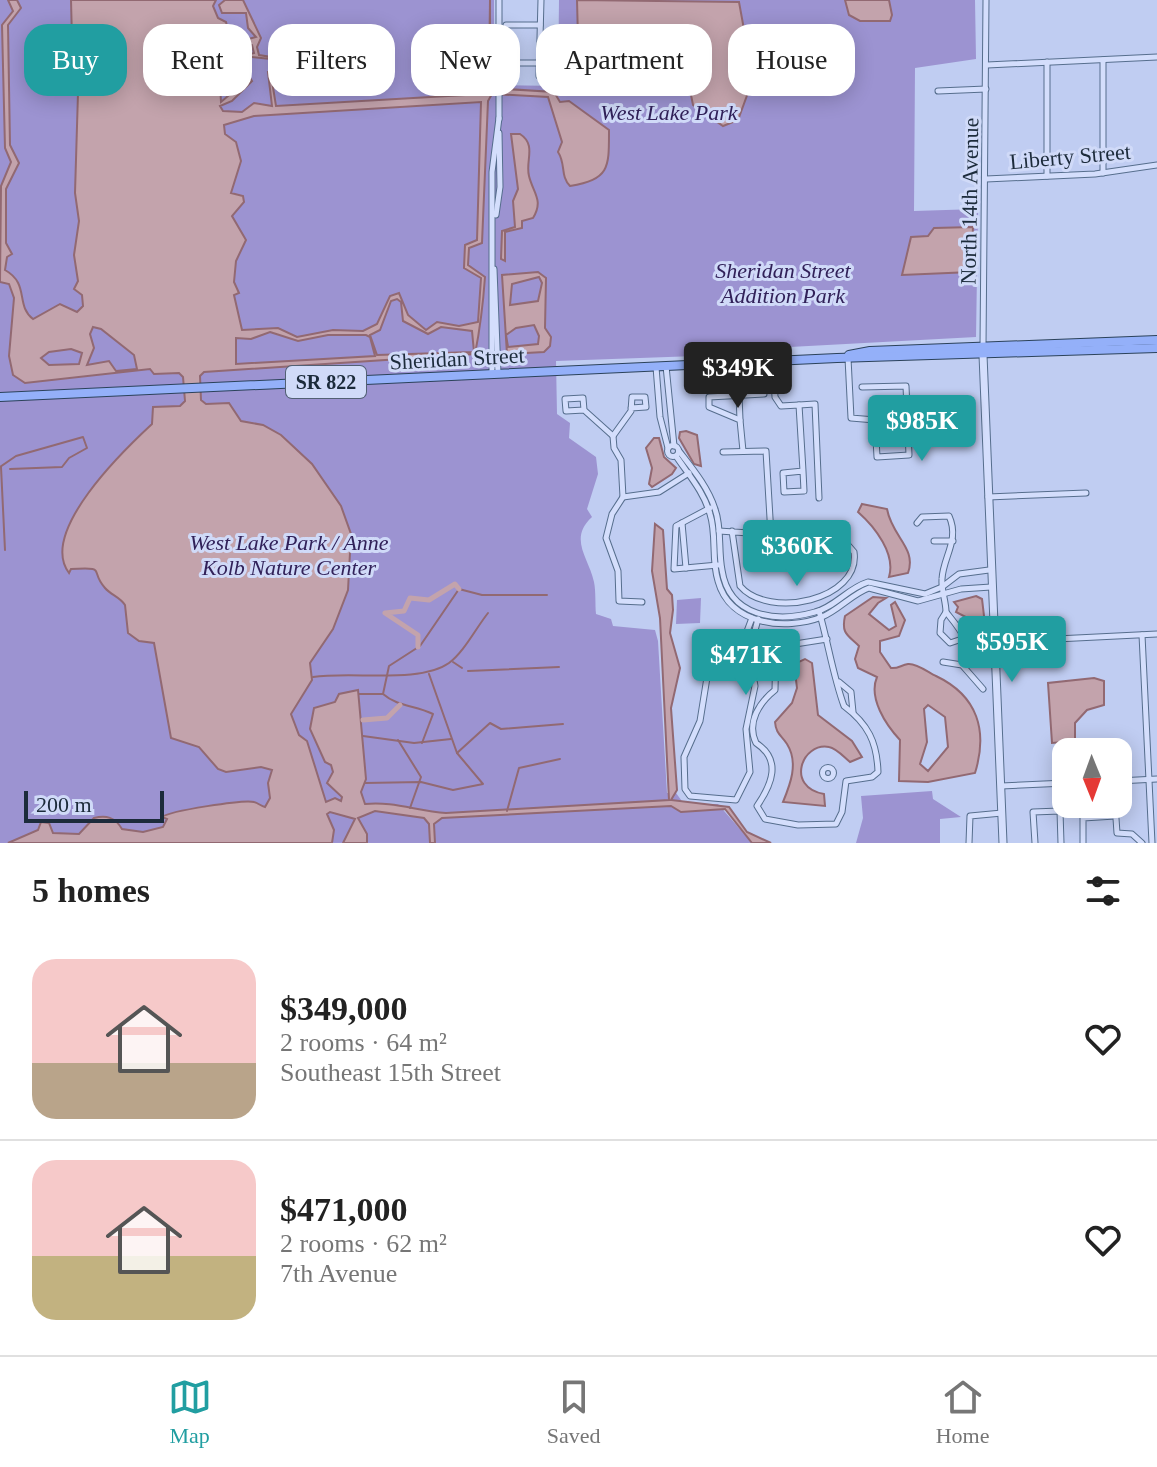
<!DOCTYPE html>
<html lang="en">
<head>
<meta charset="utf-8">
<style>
  body { margin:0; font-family:Georgia,serif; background:#f2f2f2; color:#222; height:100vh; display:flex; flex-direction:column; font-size:30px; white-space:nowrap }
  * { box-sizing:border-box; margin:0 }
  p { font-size:26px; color:#767676 }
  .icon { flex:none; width:44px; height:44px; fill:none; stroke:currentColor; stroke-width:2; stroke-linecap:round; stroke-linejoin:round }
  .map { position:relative; height:843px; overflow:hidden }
  .sheet { display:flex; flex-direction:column; background:#fff; flex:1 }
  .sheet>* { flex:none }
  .banner { position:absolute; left:24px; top:24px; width:1110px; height:72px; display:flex; gap:16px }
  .needle { width:52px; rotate:179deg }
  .fabs { position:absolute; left:1052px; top:738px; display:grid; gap:16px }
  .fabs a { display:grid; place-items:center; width:80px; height:80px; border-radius:16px; background:#fff; box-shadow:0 4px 20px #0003; font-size:40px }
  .scale { position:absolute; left:24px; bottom:20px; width:140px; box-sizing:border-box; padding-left:8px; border:4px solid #1c2b3b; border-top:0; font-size:22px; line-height:28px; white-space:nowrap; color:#1c2b3b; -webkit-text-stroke:6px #d0daf8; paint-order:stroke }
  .price { position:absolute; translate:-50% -68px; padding:0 18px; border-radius:8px; background:#219ea1; color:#fff; font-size:26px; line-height:52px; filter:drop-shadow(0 2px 4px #0008) }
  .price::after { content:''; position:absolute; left:50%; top:48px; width:24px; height:18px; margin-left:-12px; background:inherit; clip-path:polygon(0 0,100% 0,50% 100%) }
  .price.current { background:#222; color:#fff }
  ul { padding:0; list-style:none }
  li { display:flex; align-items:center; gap:24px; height:200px; padding:0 32px }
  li+li { border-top:2px solid #e0e0e0 }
  li span { display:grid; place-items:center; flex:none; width:224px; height:160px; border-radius:24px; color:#555 }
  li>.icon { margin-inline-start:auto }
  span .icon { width:96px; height:96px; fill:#fffc; stroke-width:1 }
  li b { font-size:34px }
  h2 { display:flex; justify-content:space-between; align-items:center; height:96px; padding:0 32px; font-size:34px }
  .tag { padding:0 28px; border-radius:24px; background:#fff; box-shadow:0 4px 20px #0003; font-size:28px; line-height:72px }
  .tag.current { background:#219ea1; color:#fff }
  .menu { display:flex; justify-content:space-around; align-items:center; height:112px; border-top:2px solid #e0e0e0; background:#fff; font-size:22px; color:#767676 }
  .menu a { display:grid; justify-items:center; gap:4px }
  .menu .current { color:#219ea1 }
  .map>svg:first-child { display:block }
</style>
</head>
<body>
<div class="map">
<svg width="1157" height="843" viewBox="0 0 1157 843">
  <rect width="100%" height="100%" fill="#c0cdf2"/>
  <!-- green -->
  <g fill="#9c93d1">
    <path d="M0,0H494V85L558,86L559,0H975L976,59L915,68L914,211L978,209L976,337L696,352V356L556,361L557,414L570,423L569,438L596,457L598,474L587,509L592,517C568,539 589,558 594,582C596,592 595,604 596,614L611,619L613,626L655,630L658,641L667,793H676L684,804H718L752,843H0Z"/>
    <path d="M701,598L700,623L676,624L677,600Z"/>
    <path d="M932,791L933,799L961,817L940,819V843H856L863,818L861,796Z"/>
  </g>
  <!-- water -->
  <g fill="#c3a3ac" stroke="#926972" stroke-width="2" fill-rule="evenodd">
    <path d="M8,0H17L21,8L8,25L10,145L19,163L6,189V243L12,254L7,257L5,270C30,284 15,305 33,319L60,304L77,312L83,306L82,295L74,289L78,281L74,255L79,221L75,193L78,93L73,81L71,0H216L213,6L218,18L226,22L229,34L241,41L256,37L248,28L246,13H222L219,5L225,0H243L261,38L257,47L259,55L297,61V69L271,75L276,106L482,94L489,75L490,0V88L554,92L560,102L569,101L609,130C609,168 610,179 570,186C560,176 566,164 558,152L562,142L548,97L492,94L488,101L482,243L469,248L468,265L485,277C483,305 480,329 475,354L204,372L200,376L201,400L206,404L229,403L241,421L263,425L281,435L312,464L341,506L351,534L348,590L333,629L310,663L312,680L291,714L299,735L307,741L326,802L335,798L341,801L342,797L327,783L333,772L331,765L325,762L310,729L314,708L335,702L339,694L358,690L366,779L361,792L365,804C393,801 417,811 446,813L669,800L660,618L652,571L655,524L663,530L667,589L672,595L673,610L670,633L680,668L671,708L677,790L671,800L729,807L747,832L771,843H752L725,809L681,812L671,806L442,818L434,824L435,843H430L429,824L424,818L375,811L358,818L367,834V843H343L355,819L330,812L327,814L334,830L332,843H8L38,830L41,822L49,823L53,833L79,834L94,818C106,815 115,817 122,829L143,832L163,827L167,819L162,817C169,811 245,799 254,802C258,803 261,806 265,807L270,798L268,783L272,770L261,767L226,772L218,769L199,747L171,738L154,643L139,641L128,633L125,605C120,597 111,595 105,588C89,570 108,567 71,569L69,573C38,532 125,449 152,424L153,407L180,406L185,401L183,377L179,373L154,374L150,369L25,383L13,375L9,356L14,298L9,284L0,282L1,186L11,162L5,148L2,25L13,11ZM220,26H225L223,37L252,45L254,53L220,61L225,54L219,49L215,36ZM243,56L290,61L294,65L268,72L272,106L254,103L242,112L223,111L220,106L232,101L252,81L247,73L232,67L231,62ZM219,66L249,78L221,102ZM481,102L477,240L465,245L464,268L481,278L478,322L459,326L437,322L426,330L408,315L399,293L390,296L377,324L363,331L333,330L297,337L278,328L242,330L234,295L239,293L234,282L236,261L246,240L232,216L244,202L243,196L231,193L241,161L236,142L225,134L224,125L254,116ZM397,299L401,302L403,321L428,334L441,327L472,331L474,352L377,355L370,335L380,330L391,301ZM93,327L101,329L134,355L137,369L116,371L109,361L87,365L94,348L90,334ZM270,332L298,341L328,335H366L370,337L375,356L236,364V338L251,339ZM71,349L82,353L79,364L49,365L41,358L49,352Z"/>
    <path d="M577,0L739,2L747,46L757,68L738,120L723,126L693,105L687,75L666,51L613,64L586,66L578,39Z"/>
    <path d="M845,0H889L892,15L890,21H860L849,15Z"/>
    <path d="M511,134H520C537,145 525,161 529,176C533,193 544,200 533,218L522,221V228L505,232V261L501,259L502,231L515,227L513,201L518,189Z"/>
    <path d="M973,227L971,272L902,275L911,237L928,236L934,228Z"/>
    <path d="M538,272L546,278L545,328L551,337L550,346L544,352L507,354L502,275ZM539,277L542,283L538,301L510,305L512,284ZM534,325L539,336L538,344L508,347L506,335L516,328Z"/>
    <path d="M686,431L697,435L701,466L694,464L679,438L680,432Z"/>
    <path d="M654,438H659L664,457L676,468L672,474L652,487L649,484L652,468L646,448Z"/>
    <path d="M862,504L887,509C892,537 917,548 908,573L889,577C896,554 875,527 858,512Z"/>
    <path d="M976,596L982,599L984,616L981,625L956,612L958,607L954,602Z"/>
    <path d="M873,597L886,598L878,603L869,614L889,630L896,626L891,605L895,602L905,620L899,636L880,641V652L891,668C898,669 901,665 908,664C917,663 929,673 936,676C978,696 988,731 975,773L928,782L899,781L900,740C886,725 868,698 877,677L858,668L855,659L859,646C848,635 841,634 845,616ZM928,705L945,717L948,747L928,771L920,764L927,742L924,709Z"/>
    <path d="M805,659L812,663L818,715L852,741L862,757L850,762C844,757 836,748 829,747C802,742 785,787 824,794L825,806L783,802C790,785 799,763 787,744C781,735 776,734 775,722L792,703L797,688L794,664Z"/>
    <path d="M1094,678L1104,681V705L1087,710L1075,723V741L1052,743L1048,683Z"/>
  </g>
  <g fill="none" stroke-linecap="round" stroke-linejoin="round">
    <!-- stream -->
    <g stroke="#926972" stroke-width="2">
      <path d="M0,467L16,456L83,437L87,448L69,458L62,467L10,469"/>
      <path d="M1,467L5,550"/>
      <path d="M453,662L462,668"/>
      <path d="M468,671L559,667"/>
      <path d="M313,677C352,671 419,684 449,663C464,652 476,628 488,613"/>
      <path d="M359,694H383C398,707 415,705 433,714L422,743"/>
      <path d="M383,694L389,666L420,646L459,589L482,595H547"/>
      <path d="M363,736L414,743L451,739"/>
      <path d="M398,740L421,777L410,808"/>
      <path d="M457,753L490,723L501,729L563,724"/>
      <path d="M365,783L421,782L453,790L483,784L457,753L429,674"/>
      <path d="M507,811L519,768L560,759"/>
    </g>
    <!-- canal -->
    <g stroke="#c3a3ac" stroke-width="5">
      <path d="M418,647V635L385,613L404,611L410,598L429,600L455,584L459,589"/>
      <path d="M363,720L387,718L400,705"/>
    </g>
    <!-- minor casing -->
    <g stroke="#566e8d" stroke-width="7">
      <g id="minor">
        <path d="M506,25H540"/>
        <path d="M1103,60V173"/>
        <path d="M1047,62V176"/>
        <path d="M510,63H539"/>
        <path d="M987,65L1157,57"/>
        <path d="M539,76L541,0"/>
        <path d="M938,91L986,89"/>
        <path d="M499,119V0"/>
        <path d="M986,179L1095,174L1157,165"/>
        <path d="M496,215L500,187L499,133"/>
        <path d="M494,269L498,374"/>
        <path d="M983,347L986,0"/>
        <path d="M848,358L851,418L875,420L877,457L909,455L906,386L862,387"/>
        <path d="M773,361L775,397L781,406L799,405L803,471L783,473L784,492L804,491L803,471"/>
        <path d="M666,366L674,446"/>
        <path d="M656,367L660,417L668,448"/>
        <path d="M492,375V172L499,118"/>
        <path d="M739,395L740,420"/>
        <path d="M799,405L815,404L819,498"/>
        <path d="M631,408L646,407L645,397H632L631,411L613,436L614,448L621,460L623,497L612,514L606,538L618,571L619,601L642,602"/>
        <path d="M584,410L583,398L565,399L566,411L584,410L613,436"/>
        <path d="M875,420L908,418"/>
        <circle cx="673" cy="451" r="5.5"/>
        <path d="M679,451C692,468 708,487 715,509C722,528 718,550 722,570C729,617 776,623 815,612C835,607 848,588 868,582L925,594L942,587L959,574L989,570"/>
        <path d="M743,451L740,420L709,407V397L764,394"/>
        <path d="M723,452L766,451L771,535"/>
        <path d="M676,456C688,474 704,492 710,514C717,536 711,559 718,581C730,625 785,631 822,617C839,610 852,594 869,588L918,601L961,589L991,587"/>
        <path d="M623,497L659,492L689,473"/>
        <path d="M988,497L1086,493"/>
        <path d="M710,508L676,526L674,569L718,565"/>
        <path d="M682,523L686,568"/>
        <path d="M917,523L922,517L949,516C960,540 943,557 942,579C941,590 946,601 946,612L941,620L940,633L950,643L965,638"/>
        <path d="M719,531L793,536L829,534L841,537L854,552C861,600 769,620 740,586L732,531"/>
        <path d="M934,541H953"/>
        <path d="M819,611C828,642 833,676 844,706C868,724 877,742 878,772L872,777L846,781L842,812L836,824L798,825L765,819L757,806C772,784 782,760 756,743C746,722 760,702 775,690L776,647L827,639"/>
        <path d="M946,612C958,627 976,646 962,665"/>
        <path d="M1142,635L1152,843"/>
        <path d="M995,642L1157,634"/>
        <path d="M731,648L749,653L755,686L746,729L750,772L736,800L690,796L685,789L684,757L700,721L710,659Z"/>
        <path d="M740,650L752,618"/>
        <path d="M749,653L758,619"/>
        <path d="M943,662L962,665L983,689"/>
        <path d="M839,682L851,692L853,712"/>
        <circle cx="828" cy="773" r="5.5"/>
        <path d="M1118,781L1157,779"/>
        <path d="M1001,786L1066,783"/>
        <path d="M1115,804L1117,833L1132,834L1142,843"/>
        <path d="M969,843L970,816L1002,813"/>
        <path d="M1035,843L1033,812L1060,811L1061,843"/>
        <path d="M1083,843V818L1115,816"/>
      </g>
    </g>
    <!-- tertiary casing -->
    <g stroke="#566e8d" stroke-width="9">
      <path id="tertiary" d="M983,355L1003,843"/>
    </g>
    <!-- primary casing -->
    <g stroke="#2b425a" stroke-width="10">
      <g id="primary">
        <path d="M849,355L870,351L1157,340"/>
        <path d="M0,397L837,358L1157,348"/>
      </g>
    </g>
    <!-- minor -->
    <use href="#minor" stroke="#d4defc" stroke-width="5"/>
    <!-- tertiary -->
    <use href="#tertiary" stroke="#d4defc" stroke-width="7"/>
    <!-- primary -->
    <use href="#primary" stroke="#94b0f9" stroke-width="8"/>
  </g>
  <g text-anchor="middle" stroke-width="6" stroke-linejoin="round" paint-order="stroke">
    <!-- shield labels -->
    <rect fill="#d0daf8" stroke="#526074" stroke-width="2" x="286" y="366" width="80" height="32" rx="6"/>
    <g font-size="20" font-weight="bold" fill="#1c2b3b">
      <text x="326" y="389">SR 822</text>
    </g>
    <!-- park labels -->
    <g font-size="22" font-style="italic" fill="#312159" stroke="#d0daf8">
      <text x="669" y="120">West Lake Park</text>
      <text x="783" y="278">Sheridan Street<tspan x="783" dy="25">Addition Park</tspan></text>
      <text x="289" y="550">West Lake Park / Anne<tspan x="289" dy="25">Kolb Nature Center</tspan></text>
    </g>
    <!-- street labels -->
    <g font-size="22" fill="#1c2b3b" stroke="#d0daf8">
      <text transform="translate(1070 156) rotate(-5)" y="8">Liberty Street</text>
      <text transform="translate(969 201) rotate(-89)" y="8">North 14th Avenue</text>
      <text transform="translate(457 358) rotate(-3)" y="8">Sheridan Street</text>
    </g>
  </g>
</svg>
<div class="fabs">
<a><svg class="needle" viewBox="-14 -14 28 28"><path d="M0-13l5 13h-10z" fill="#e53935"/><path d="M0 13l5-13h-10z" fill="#767676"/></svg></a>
</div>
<div class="scale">200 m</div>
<b class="price current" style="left:738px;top:410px">$349K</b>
<b class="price" style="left:922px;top:463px">$985K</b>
<b class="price" style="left:797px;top:588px">$360K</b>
<b class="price" style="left:1012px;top:684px">$595K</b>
<b class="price" style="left:746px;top:697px">$471K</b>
<div class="banner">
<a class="tag current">Buy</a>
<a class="tag">Rent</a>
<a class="tag">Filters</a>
<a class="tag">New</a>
<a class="tag">Apartment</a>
<a class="tag">House</a>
</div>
</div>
<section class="sheet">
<h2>5 homes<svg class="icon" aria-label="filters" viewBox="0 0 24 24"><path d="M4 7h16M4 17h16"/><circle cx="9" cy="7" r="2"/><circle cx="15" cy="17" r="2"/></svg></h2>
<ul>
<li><span style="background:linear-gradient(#f6c9c9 65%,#b9a48a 0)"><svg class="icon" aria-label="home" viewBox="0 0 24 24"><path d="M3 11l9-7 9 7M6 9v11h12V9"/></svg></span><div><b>$349,000</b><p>2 rooms · 64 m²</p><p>Southeast 15th Street</p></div><svg class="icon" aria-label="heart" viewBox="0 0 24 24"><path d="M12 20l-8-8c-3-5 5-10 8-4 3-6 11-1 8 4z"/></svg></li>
<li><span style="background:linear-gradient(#f6c9c9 60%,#c2b280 0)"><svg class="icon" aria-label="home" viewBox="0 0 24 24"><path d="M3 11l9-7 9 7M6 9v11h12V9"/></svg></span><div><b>$471,000</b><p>2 rooms · 62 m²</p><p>7th Avenue</p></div><svg class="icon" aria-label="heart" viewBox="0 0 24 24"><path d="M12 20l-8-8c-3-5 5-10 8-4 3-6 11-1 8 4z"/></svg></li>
</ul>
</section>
<nav class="menu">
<a class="current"><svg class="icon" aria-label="map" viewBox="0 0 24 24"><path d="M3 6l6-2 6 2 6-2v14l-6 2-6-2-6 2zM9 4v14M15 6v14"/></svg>Map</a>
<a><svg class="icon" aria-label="saved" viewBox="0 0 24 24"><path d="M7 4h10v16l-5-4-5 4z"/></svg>Saved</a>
<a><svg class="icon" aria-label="home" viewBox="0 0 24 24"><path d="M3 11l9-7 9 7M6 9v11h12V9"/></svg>Home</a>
</nav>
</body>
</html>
